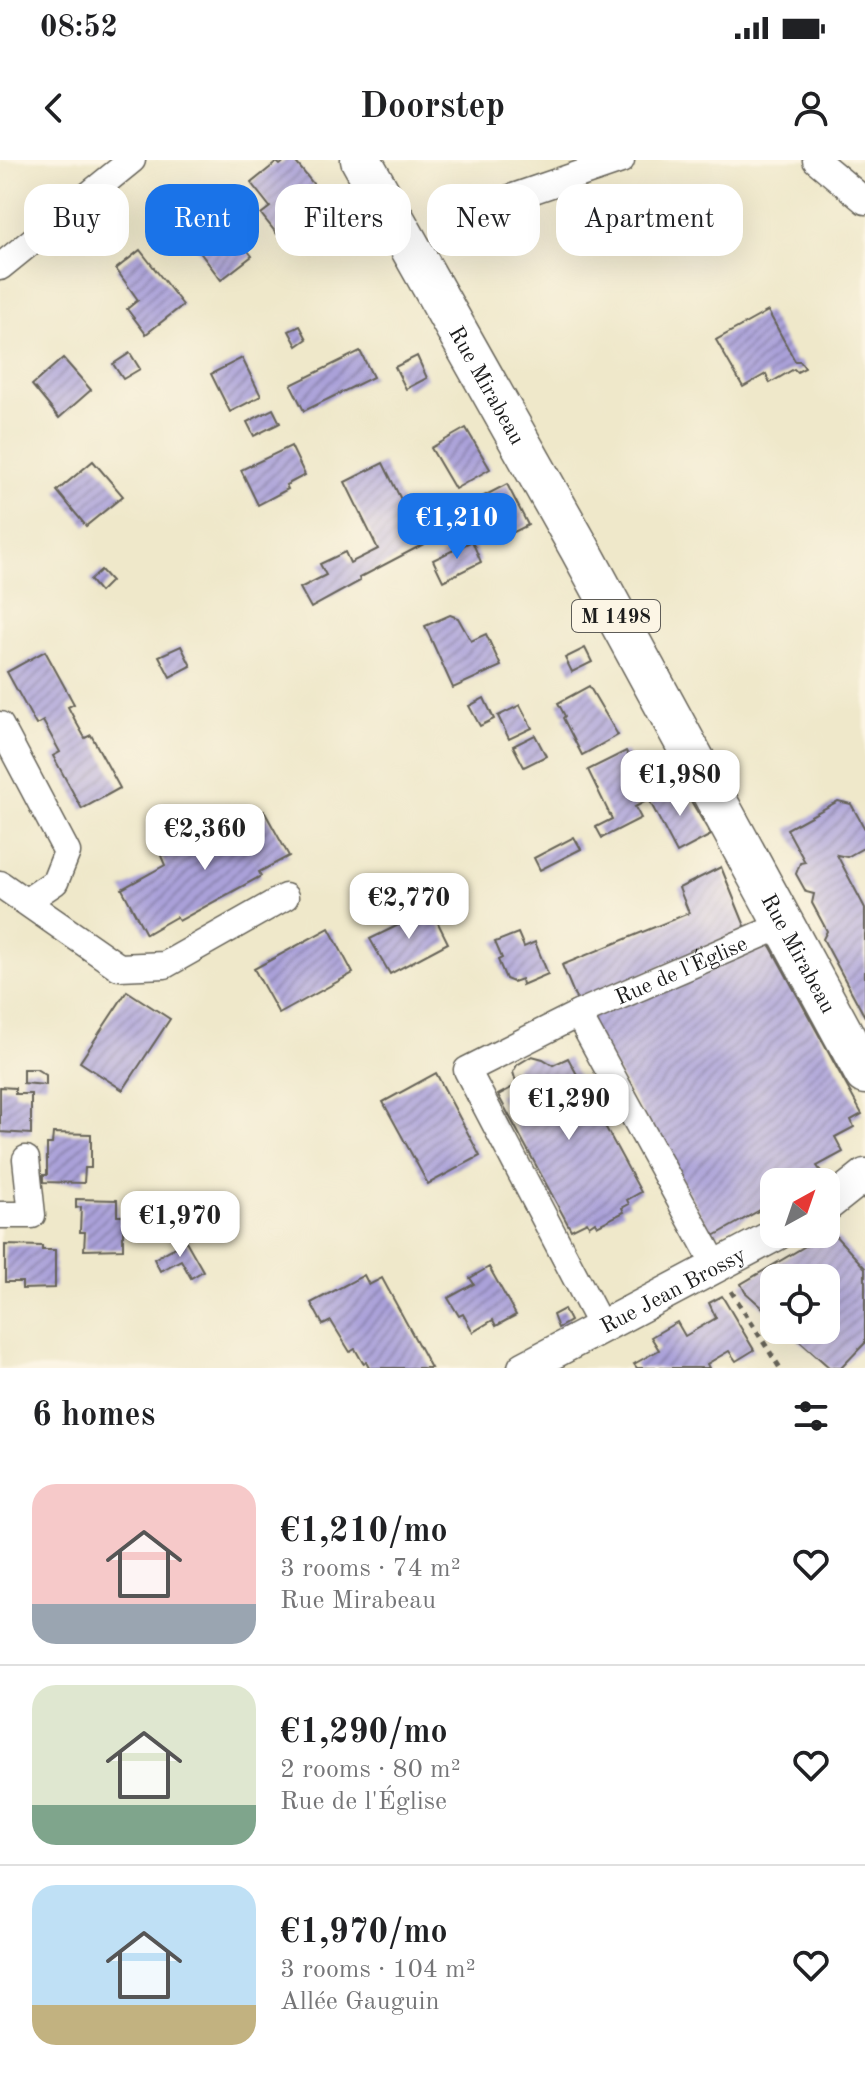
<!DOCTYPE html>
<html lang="en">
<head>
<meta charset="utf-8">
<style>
  body { margin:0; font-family:"Old Standard TT",serif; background:#f6f6f6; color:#202124; height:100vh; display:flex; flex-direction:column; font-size:30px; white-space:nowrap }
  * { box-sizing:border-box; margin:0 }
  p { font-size:26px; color:#757577 }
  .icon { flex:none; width:44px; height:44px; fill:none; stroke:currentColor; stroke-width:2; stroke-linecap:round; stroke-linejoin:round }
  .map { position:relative; height:1208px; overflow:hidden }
  .sheet { display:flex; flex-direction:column; background:#fff; flex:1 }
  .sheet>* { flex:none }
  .top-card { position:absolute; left:24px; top:24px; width:818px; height:72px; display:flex; gap:16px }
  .needle { width:52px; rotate:40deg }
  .tools { position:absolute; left:760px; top:1008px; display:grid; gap:16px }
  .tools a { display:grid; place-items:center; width:80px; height:80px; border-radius:16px; background:#fff; box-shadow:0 8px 32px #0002; font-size:40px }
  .price { position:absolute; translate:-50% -68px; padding:0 18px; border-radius:16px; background:#fff; color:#222; font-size:26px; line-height:52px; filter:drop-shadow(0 2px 4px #0008) }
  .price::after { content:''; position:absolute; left:50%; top:48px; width:24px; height:18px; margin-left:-12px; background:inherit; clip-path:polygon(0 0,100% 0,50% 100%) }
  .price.selected { background:#1a73e8; color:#fff }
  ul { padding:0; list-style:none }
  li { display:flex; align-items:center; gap:24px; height:200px; padding:0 32px }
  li+li { border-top:2px solid #e0e0e0 }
  li span { display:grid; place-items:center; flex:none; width:224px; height:160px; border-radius:24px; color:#555 }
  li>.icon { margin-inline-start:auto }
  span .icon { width:96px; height:96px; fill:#fffc; stroke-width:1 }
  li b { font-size:34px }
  h2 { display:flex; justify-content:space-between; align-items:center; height:96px; padding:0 32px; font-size:34px }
  .chip { padding:0 28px; border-radius:24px; background:#fff; box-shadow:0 8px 32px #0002; font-size:28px; line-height:72px }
  .chip.selected { background:#1a73e8; color:#fff }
  .status { display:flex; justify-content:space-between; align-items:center; height:56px; padding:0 40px; background:#fff; direction:ltr }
  .status svg { height:22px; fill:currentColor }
  header { display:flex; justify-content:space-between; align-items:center; height:104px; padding:0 32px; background:#fff; font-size:36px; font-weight:600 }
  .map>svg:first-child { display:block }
</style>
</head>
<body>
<div class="status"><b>08:52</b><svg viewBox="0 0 49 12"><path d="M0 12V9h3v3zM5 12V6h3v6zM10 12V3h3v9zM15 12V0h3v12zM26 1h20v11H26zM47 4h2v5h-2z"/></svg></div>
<header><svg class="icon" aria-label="back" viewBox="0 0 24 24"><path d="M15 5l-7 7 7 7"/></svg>Doorstep<svg class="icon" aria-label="person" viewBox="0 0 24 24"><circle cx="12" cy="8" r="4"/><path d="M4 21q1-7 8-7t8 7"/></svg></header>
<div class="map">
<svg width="865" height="1208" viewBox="0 0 865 1208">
  <defs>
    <pattern id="building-hatch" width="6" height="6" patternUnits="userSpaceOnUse" patternTransform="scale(2)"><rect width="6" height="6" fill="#aaa1d9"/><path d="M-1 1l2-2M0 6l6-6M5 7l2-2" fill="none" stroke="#8a82af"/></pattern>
  </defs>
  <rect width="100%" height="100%" fill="#fcf5e5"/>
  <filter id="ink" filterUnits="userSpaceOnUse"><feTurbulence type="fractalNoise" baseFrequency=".0125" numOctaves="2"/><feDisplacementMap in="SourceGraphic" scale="16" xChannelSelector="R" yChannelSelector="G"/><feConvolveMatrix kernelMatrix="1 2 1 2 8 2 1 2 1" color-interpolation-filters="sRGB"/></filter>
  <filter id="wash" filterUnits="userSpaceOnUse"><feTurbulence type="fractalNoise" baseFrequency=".006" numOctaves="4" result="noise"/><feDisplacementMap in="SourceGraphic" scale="32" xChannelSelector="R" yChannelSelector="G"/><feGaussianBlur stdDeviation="1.8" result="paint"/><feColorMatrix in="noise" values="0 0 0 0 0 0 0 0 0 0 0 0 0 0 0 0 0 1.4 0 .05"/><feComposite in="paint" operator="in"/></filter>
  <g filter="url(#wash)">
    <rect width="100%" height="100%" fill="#efe8ca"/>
    <g id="blocks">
      <!-- building -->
      <g fill="url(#building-hatch)">
        <path d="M286,0H294L315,26L304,35L313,47L277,74L261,54L270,47L251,23L277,2L280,5Z"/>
        <path d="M213,47L252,96L221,120L183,70Z"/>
        <path d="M140,90L183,145L146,174L127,149L138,140L116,109Z"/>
        <path d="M768,151L795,201H800L805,208L797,212L794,209L770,223L766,214L743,227L716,180Z"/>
        <path d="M300,166L307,179L297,186L289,171Z"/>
        <path d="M360,191L373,217L304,251L291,225Z"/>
        <path d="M130,193L140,209L123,219L113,204Z"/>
        <path d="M417,196L427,218L406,229L395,207Z"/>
        <path d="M63,198L91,230L59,258L32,225Z"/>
        <path d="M242,198L261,236L230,252L211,214Z"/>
        <path d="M273,249L280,263L254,276L247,262Z"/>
        <path d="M466,268L490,309L455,329L431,288Z"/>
        <path d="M291,286L305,315L286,325L288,329L258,345L241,310Z"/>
        <path d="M93,301L123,336L86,366L57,331Z"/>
        <path d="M383,303L416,370L452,352L458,366L359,418L360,421L311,448L300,428L326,415L320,404L345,392L350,403L378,389L345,322Z"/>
        <path d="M507,324L528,365L502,378L482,337Z"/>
        <path d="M472,381L481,402L443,421L433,400Z"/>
        <path d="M101,410L111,421L100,432L90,420Z"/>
        <path d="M450,455L458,458L471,481L486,474L501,506L453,528L425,466Z"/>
        <path d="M181,486L191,506L170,517L159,496Z"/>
        <path d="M585,488L592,502L572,512L565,498Z"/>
        <path d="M45,491L74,544L68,547L76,562L85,578L91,575L120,628L82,649L53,596L60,592L43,561L36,565L7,512Z"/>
        <path d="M589,526L618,575L582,595L563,558L565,556L558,543Z"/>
        <path d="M484,538L494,559L480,566L469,546Z"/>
        <path d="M520,545L532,568L509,579L498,556Z"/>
        <path d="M535,575L546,596L524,607L513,586Z"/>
        <path d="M626,591L650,639L635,647L641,658L602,678L596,667L612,659L588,610Z"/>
        <path d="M681,624L711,675L677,693L649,640Z"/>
        <path d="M838,641L851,644L865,669V687L847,697L837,695L865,748V857L823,779L827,771L812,743L814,734L806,732L796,714L800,703L805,702L787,669Z"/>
        <path d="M264,651L289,696L259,712L261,716L179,761L176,757L146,774L122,729L165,705L161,696L215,666L220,675Z"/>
        <path d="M574,677L581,689L540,710L534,698Z"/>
        <path d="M721,707L747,771L577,841L562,805L689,753L679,728Z"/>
        <path d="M431,749L448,783L390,814L370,779Z"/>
        <path d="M329,768L353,813L279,854L254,809Z"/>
        <path d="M518,773L524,787L535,782L548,814L522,825L521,819L513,822L506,819L498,800L502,798L495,782Z"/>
        <path d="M767,780L862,954L851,960L854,967L835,977L843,992L817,1006L823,1014L809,1022H774V1042L714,1076L586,858Z"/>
        <path d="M127,831L170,859L123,930L80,902Z"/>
        <path d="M532,896L543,899L553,905L568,898L641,1032L627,1040L629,1044L622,1048L624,1052L597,1066L595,1062L589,1066L587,1062L571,1070L498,935L517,925L513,912L517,905Z"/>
        <path d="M23,909H36L46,915V925L23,923Z"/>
        <path d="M436,913L480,996L428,1024L383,942Z"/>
        <path d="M0,927L15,928V934H31V974L0,972Z"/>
        <path d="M53,973L91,974V1008H85L84,1023L43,1022V1015H47V984H52Z"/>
        <path d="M76,1039L117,1040V1056H123V1089L84,1090L85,1072H80L81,1047L76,1048Z"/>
        <path d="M831,1071L865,1108V1183L841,1208H830L787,1170H826V1118H774V1158L745,1132L741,1124Z"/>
        <path d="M186,1081L203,1111L191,1118L181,1100L160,1111L154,1099Z"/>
        <path d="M5,1085L42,1086V1090H55V1128L22,1129V1122H5Z"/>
        <path d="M489,1107L516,1155L496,1166L493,1160L473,1172L463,1154L459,1156L448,1138L474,1124L470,1118Z"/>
        <path d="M364,1115L369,1125L382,1118L431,1208H369L366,1202L363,1203L355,1189L350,1192L331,1161L323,1165L311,1143Z"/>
        <path d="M722,1136L754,1190L736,1201L729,1191L707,1204L709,1208H637L634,1204L659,1190L651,1177L677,1162L685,1176L716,1158L709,1143Z"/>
        <path d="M564,1149L570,1161L558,1168L553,1155Z"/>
      </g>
    </g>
  </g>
  <g filter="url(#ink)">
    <use href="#blocks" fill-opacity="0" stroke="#666359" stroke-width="2"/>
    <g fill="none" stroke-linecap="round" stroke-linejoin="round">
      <!-- minor casing -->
      <g stroke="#666359" stroke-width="29">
        <g id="minor">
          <path d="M816,0L865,41"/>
          <path d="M455,57L621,0"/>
          <path d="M0,107L132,0"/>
          <path d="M0,565L67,692L55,722L27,741"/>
          <path d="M0,724L119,807L165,805L285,737"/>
          <path id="s1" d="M578,854L783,765"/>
          <path d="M0,1055H32L26,999"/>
          <path d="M602,1168L467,910L578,854L717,1108"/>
        </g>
      </g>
      <!-- tertiary casing -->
      <g stroke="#666359" stroke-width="35">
        <g id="tertiary">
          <path d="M826,1046L865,1015"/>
          <path id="s2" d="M524,1208L777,1074"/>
        </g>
      </g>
      <!-- primary casing -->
      <g stroke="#666359" stroke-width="43">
        <g id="primary">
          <path id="s3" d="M361,0L580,389L865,914"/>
        </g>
      </g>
      <!-- path -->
      <path stroke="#666359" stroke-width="5" stroke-dasharray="6 6" stroke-linecap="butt" d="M731,1131L780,1208"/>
      <!-- minor -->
      <use href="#minor" stroke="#fff" stroke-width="26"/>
      <!-- tertiary -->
      <use href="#tertiary" stroke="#fff" stroke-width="32"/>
      <!-- primary -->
      <use href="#primary" stroke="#fff" stroke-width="40"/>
    </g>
  </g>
  <g text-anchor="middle" stroke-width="6" stroke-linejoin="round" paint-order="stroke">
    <!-- shield labels -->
    <rect fill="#fcf5e5" stroke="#5f5d58" stroke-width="2" x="572" y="440" width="88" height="32" rx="6"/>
    <g font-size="20" font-weight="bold" fill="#1c1c1c">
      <text x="616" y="463">M 1498</text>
    </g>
    <!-- street labels -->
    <g font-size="22" fill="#1c1c1c" stroke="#fcf5e5">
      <text dy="8" stroke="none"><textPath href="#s3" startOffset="258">Rue Mirabeau</textPath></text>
      <text dy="8" stroke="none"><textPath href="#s3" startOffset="906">Rue Mirabeau</textPath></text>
      <text dy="8" stroke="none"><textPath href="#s1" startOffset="112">Rue de l'Église</textPath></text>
      <text dy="8" stroke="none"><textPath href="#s2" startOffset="168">Rue Jean Brossy</textPath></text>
    </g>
  </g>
</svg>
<div class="tools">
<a><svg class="needle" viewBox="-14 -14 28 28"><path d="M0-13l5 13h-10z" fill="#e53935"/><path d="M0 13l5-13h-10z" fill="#757577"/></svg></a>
<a><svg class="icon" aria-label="locate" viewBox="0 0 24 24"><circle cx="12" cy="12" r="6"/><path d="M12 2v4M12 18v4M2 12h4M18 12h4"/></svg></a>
</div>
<b class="price selected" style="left:457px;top:401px">€1,210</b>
<b class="price" style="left:680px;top:658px">€1,980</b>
<b class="price" style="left:205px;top:712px">€2,360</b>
<b class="price" style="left:409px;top:781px">€2,770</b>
<b class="price" style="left:569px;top:982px">€1,290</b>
<b class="price" style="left:180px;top:1099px">€1,970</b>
<div class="top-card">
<a class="chip">Buy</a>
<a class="chip selected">Rent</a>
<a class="chip">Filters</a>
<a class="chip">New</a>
<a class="chip">Apartment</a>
</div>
</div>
<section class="sheet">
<h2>6 homes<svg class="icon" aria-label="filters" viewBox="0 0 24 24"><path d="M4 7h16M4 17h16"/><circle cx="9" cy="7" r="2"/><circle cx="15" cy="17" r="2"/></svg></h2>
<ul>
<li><span style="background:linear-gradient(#f6c9c9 75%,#9aa5b1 0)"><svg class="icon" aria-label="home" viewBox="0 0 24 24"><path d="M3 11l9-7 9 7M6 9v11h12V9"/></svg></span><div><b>€1,210/mo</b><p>3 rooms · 74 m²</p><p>Rue Mirabeau</p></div><svg class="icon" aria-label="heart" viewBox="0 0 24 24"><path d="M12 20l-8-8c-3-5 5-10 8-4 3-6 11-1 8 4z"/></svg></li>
<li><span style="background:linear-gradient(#dfe7d0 75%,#7fa58c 0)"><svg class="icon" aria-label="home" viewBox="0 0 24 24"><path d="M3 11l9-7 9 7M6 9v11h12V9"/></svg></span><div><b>€1,290/mo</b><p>2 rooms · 80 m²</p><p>Rue de l'Église</p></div><svg class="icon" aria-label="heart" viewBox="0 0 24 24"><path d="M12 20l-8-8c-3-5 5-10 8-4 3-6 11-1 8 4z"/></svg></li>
<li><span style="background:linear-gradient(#bfe0f5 75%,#c2b280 0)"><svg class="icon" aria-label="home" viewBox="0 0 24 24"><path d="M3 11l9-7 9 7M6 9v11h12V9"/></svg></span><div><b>€1,970/mo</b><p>3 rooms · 104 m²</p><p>Allée Gauguin</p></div><svg class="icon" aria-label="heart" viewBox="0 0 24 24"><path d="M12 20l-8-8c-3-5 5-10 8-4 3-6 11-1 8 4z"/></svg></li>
</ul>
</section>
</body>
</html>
